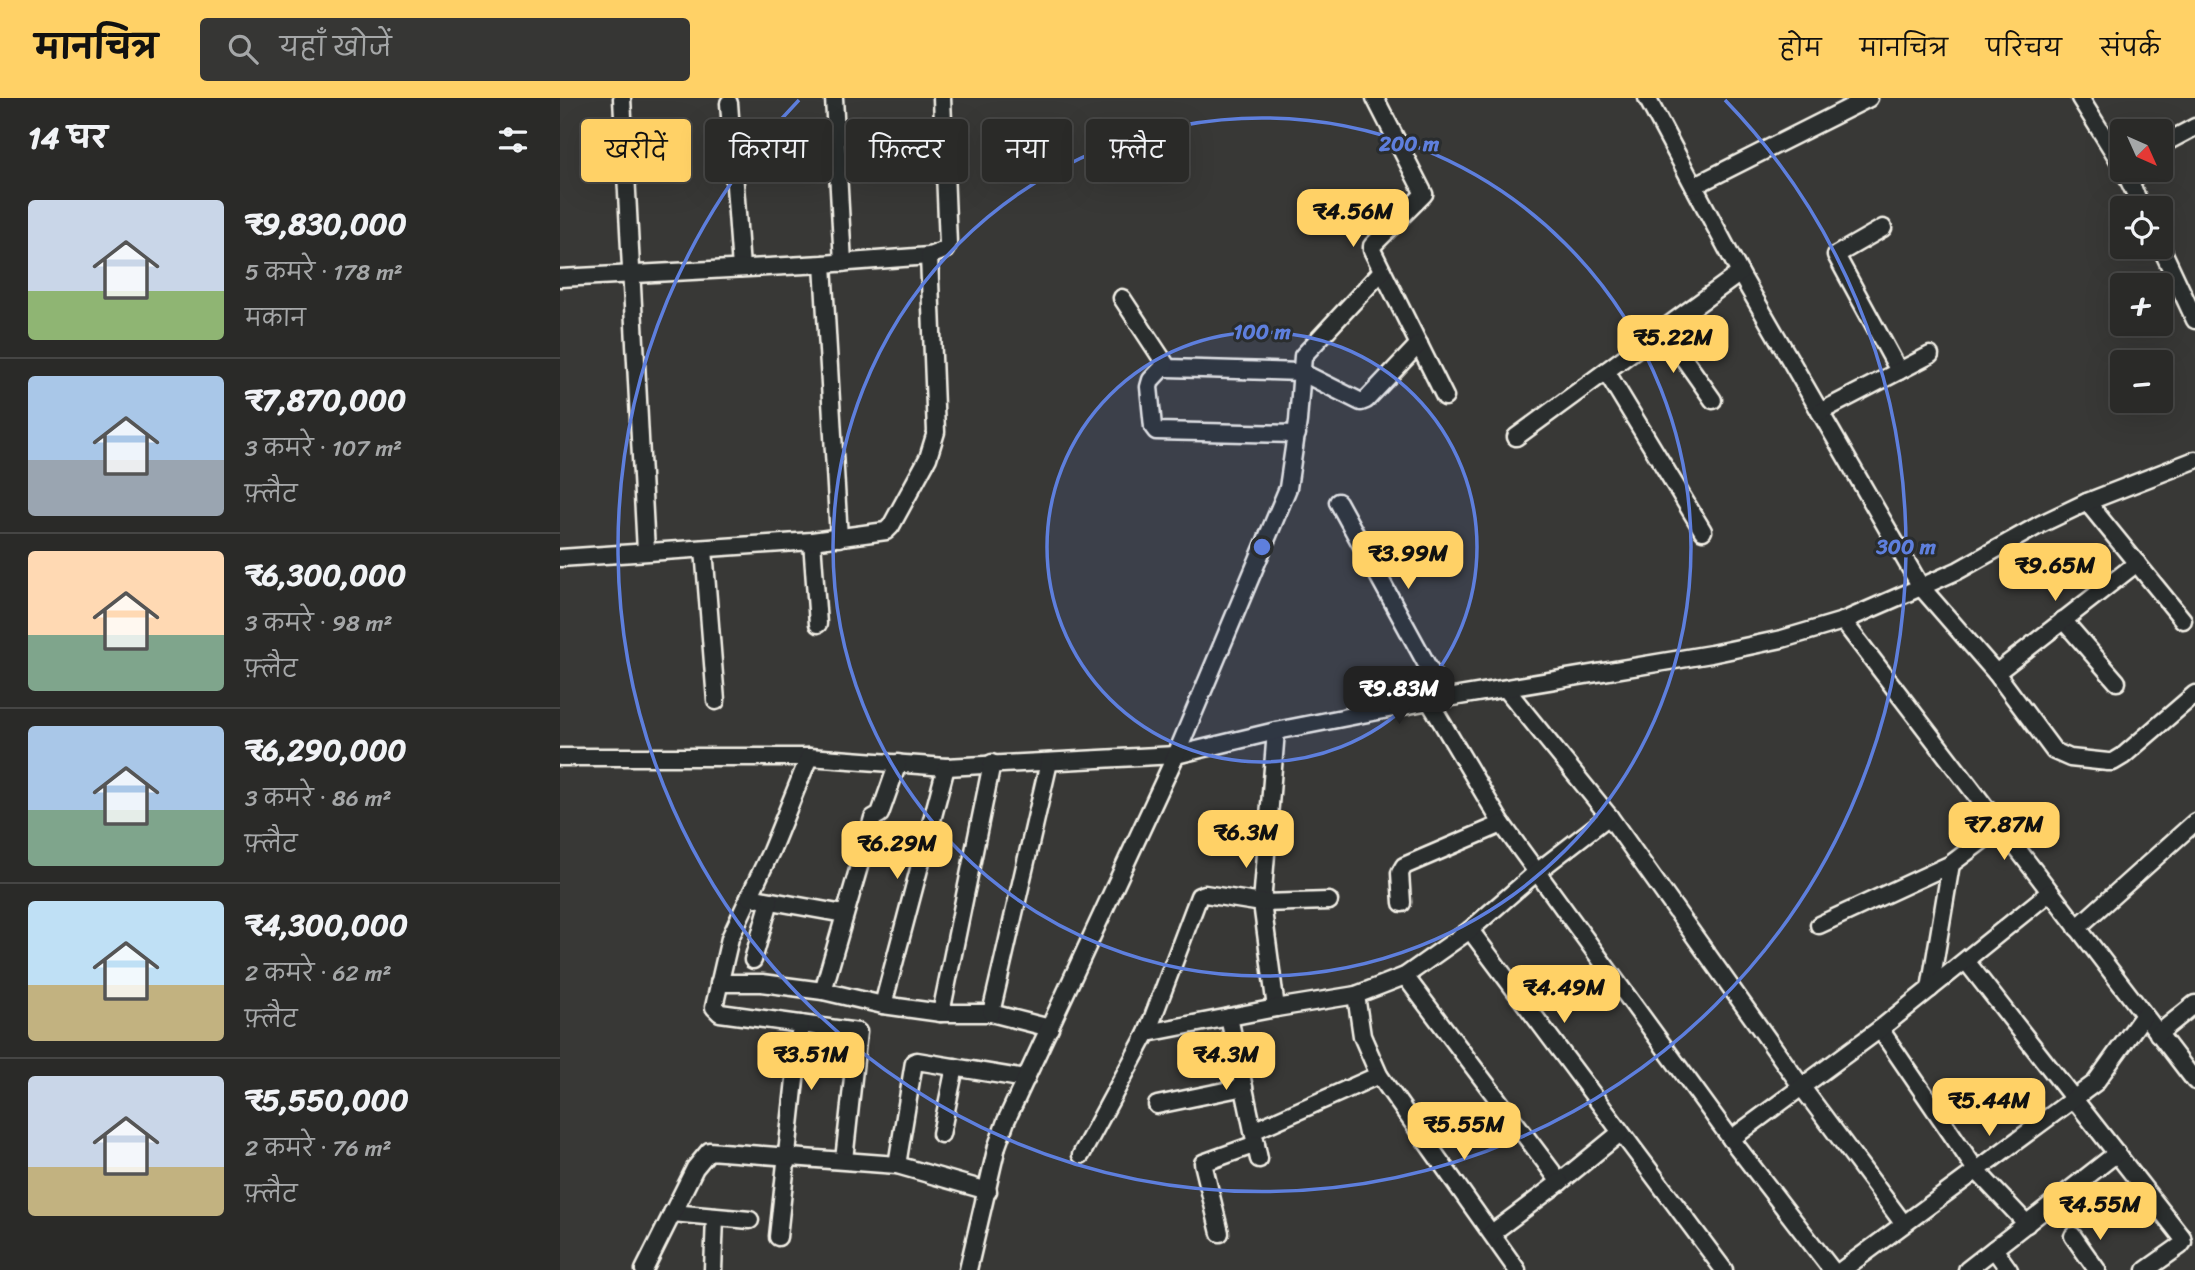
<!DOCTYPE html>
<html lang="hi">
<head>
<meta charset="utf-8">
<style>
  body { margin:0; font-family:Sriracha,"Playpen Sans Deva",sans-serif; background:#363634; color:#f1f3f6; height:100vh; display:flex; flex-direction:column; font-size:26px; white-space:nowrap }
  * { box-sizing:border-box; margin:0 }
  p { font-size:23px; color:#a5a7a8 }
  .icon { flex:none; width:38px; height:38px; fill:none; stroke:currentColor; stroke-width:2; stroke-linecap:round; stroke-linejoin:round }
  .map { position:relative; flex:1; overflow:hidden }
  .panel { display:flex; flex-direction:column; background:#2a2a28; width:560px }
  .panel>* { flex:none }
  .top-card { position:absolute; left:21px; top:21px; width:665px; height:63px; display:flex; gap:14px }
  .needle { width:46px; rotate:135deg }
  .controls { position:absolute; left:1550px; top:21px; display:grid; gap:14px }
  .controls a { display:grid; place-items:center; width:63px; height:63px; border-radius:7px; background:#2a2a28; box-shadow:0 7px 28px #0002,0 0 0 2px #464645; font-size:35px }
  .price { position:absolute; translate:-50% -60px; padding:0 16px; border-radius:14px; background:#ffd166; color:#111; font-size:23px; line-height:46px; filter:drop-shadow(0 2px 4px #0008) }
  .price::after { content:''; position:absolute; left:50%; top:42px; width:21px; height:16px; margin-left:-10px; background:inherit; clip-path:polygon(0 0,100% 0,50% 100%) }
  .price.current { background:#222; color:#fff }
  ul { padding:0; list-style:none }
  li { display:flex; align-items:center; gap:21px; height:175px; padding:0 28px }
  li+li { border-top:2px solid #464645 }
  li span { display:grid; place-items:center; flex:none; width:196px; height:140px; border-radius:7px; color:#555 }
  li>.icon { margin-inline-start:auto }
  span .icon { width:84px; height:84px; fill:#fffc; stroke-width:1 }
  li b { font-size:30px }
  h2 { display:flex; justify-content:space-between; align-items:center; height:84px; padding:0 28px; font-size:30px }
  .pill { padding:0 24px; border-radius:7px; background:#2a2a28; box-shadow:0 7px 28px #0002,0 0 0 2px #464645; font-size:24px; line-height:63px }
  .pill.current { background:#ffd166; color:#111 }
  header { display:flex; align-items:center; gap:42px; box-sizing:border-box; height:98px; padding:0 35px; background:#ffd166; color:#111 }
  header strong { font-size:33px }
  nav { display:flex; gap:38px; margin-inline-start:auto; font-size:24px }
  .search { width:490px; height:63px; background:#363634; display:flex; align-items:center; gap:18px; box-sizing:border-box; padding:0 24px; border-radius:7px; color:#a5a7a8; font-size:26px }
  main { display:flex; flex:1; min-height:0 }
  .map>svg:first-child { display:block }
</style>
</head>
<body>
<header>
<strong>मानचित्र</strong>
<div class="search"><svg class="icon" aria-label="search" viewBox="0 0 24 24"><circle cx="10" cy="10" r="6"/><path d="M15 15l6 6"/></svg>यहाँ खोजें</div>
<nav><a>होम</a><a>मानचित्र</a><a>परिचय</a><a>संपर्क</a></nav>
</header>
<main>
<section class="panel">
<h2>14 घर<svg class="icon" aria-label="filters" viewBox="0 0 24 24"><path d="M4 7h16M4 17h16"/><circle cx="9" cy="7" r="2"/><circle cx="15" cy="17" r="2"/></svg></h2>
<ul>
<li><span style="background:linear-gradient(#c9d6e8 65%,#8fb573 0)"><svg class="icon" aria-label="home" viewBox="0 0 24 24"><path d="M3 11l9-7 9 7M6 9v11h12V9"/></svg></span><div><b>₹9,830,000</b><p>5 कमरे · 178 m²</p><p>मकान</p></div></li>
<li><span style="background:linear-gradient(#a9c7e8 60%,#9aa5b1 0)"><svg class="icon" aria-label="home" viewBox="0 0 24 24"><path d="M3 11l9-7 9 7M6 9v11h12V9"/></svg></span><div><b>₹7,870,000</b><p>3 कमरे · 107 m²</p><p>फ़्लैट</p></div></li>
<li><span style="background:linear-gradient(#ffd9b3 60%,#7fa58c 0)"><svg class="icon" aria-label="home" viewBox="0 0 24 24"><path d="M3 11l9-7 9 7M6 9v11h12V9"/></svg></span><div><b>₹6,300,000</b><p>3 कमरे · 98 m²</p><p>फ़्लैट</p></div></li>
<li><span style="background:linear-gradient(#a9c7e8 60%,#7fa58c 0)"><svg class="icon" aria-label="home" viewBox="0 0 24 24"><path d="M3 11l9-7 9 7M6 9v11h12V9"/></svg></span><div><b>₹6,290,000</b><p>3 कमरे · 86 m²</p><p>फ़्लैट</p></div></li>
<li><span style="background:linear-gradient(#bfe0f5 60%,#c2b280 0)"><svg class="icon" aria-label="home" viewBox="0 0 24 24"><path d="M3 11l9-7 9 7M6 9v11h12V9"/></svg></span><div><b>₹4,300,000</b><p>2 कमरे · 62 m²</p><p>फ़्लैट</p></div></li>
<li><span style="background:linear-gradient(#c9d6e8 65%,#c2b280 0)"><svg class="icon" aria-label="home" viewBox="0 0 24 24"><path d="M3 11l9-7 9 7M6 9v11h12V9"/></svg></span><div><b>₹5,550,000</b><p>2 कमरे · 76 m²</p><p>फ़्लैट</p></div></li>
</ul>
</section>
<div class="map">
<svg width="1635" height="1172" viewBox="0 0 1635 1172">
  <rect width="100%" height="100%" fill="#383836"/>
  <filter id="ink" filterUnits="userSpaceOnUse"><feTurbulence type="fractalNoise" baseFrequency=".0143" numOctaves="2"/><feDisplacementMap in="SourceGraphic" scale="14" xChannelSelector="R" yChannelSelector="G"/><feConvolveMatrix kernelMatrix="1 2 1 2 8 2 1 2 1" color-interpolation-filters="sRGB"/></filter>
  <g filter="url(#ink)">
    <g fill="none" stroke-linecap="round" stroke-linejoin="round">
      <!-- minor casing -->
      <g stroke="#f4f1e8" stroke-width="21">
        <g id="minor">
          <path d="M62,0L86,453"/>
          <path d="M274,0L283,165"/>
          <path d="M815,0L864,96L812,148V152L885,299"/>
          <path d="M1087,0L1180,175L1361,489L1436,575L1494,653L1510,660L1548,664H1553L1563,658L1635,596"/>
          <path d="M1520,0L1563,69"/>
          <path d="M169,5L181,170"/>
          <path d="M1601,47L1635,29"/>
          <path d="M1564,72L1582,110"/>
          <path d="M1134,88L1309,0"/>
          <path d="M1323,130L1276,157L1339,273"/>
          <path d="M1601,149L1635,222"/>
          <path d="M263,166L279,440"/>
          <path d="M0,180L263,166L369,158L385,152L388,146L382,0"/>
          <path d="M562,200L608,270L741,274L801,304L806,302L859,246"/>
          <path d="M1103,231L1153,302"/>
          <path d="M605,267L591,282L589,289L593,329L596,333L737,336"/>
          <path d="M1046,273L1143,433"/>
          <path d="M1260,314L1370,257"/>
          <path d="M956,339L1180,175"/>
          <path d="M778,404L885,600"/>
          <path d="M1527,404L1623,522"/>
          <path d="M252,443L258,526"/>
          <path d="M144,451L156,603"/>
          <path d="M0,460L252,443L326,433L331,428L368,360L376,334L369,158"/>
          <path d="M1503,522L1557,584"/>
          <path d="M1283,523L1635,983"/>
          <path d="M1436,575L1577,465"/>
          <path d="M946,591L1049,718L1241,988L1343,1125"/>
          <path d="M869,603L942,726L1171,1041L1272,1172"/>
          <path d="M716,633L702,805L716,910"/>
          <path d="M0,659H249L386,669L616,657L716,633L869,603L1151,556L1222,541L1283,523L1361,489L1399,472L1481,426L1527,404L1635,362"/>
          <path d="M249,659L211,753L170,840L154,909L160,915L298,934L284,1062"/>
          <path d="M189,799L284,816"/>
          <path d="M842,805L840,775L844,768L942,726"/>
          <path d="M1259,827L1391,766L1440,729"/>
          <path d="M1517,830L1635,724"/>
          <path d="M910,832L1164,1172"/>
          <path d="M193,862L210,803"/>
          <path d="M1406,863L1622,1139L1623,1144L1620,1148L1586,1172"/>
          <path d="M845,878L1000,1084L1060,1035"/>
          <path d="M159,885H202L263,893L323,907L381,915H431L490,930"/>
          <path d="M1370,891L1391,766"/>
          <path d="M263,893L313,720L320,716L338,665"/>
          <path d="M796,897L802,938L819,977L957,1172"/>
          <path d="M323,907L386,669"/>
          <path d="M381,915L432,665"/>
          <path d="M431,915L489,664"/>
          <path d="M669,919L699,1061"/>
          <path d="M1320,931L1416,1072L1467,1126"/>
          <path d="M587,935L716,910L796,897L845,878L910,832L978,773L1049,718"/>
          <path d="M1598,936L1635,906"/>
          <path d="M597,1007L684,989"/>
          <path d="M693,1033L819,977"/>
          <path d="M381,1036L395,969"/>
          <path d="M1171,1041L1320,931L1490,794"/>
          <path d="M521,1057L587,935L639,798L645,796L702,805L769,803"/>
          <path d="M337,1067L354,964L357,963L466,981"/>
          <path d="M112,1115L190,1122"/>
          <path d="M660,1135L643,1065L696,1046"/>
          <path d="M932,1135L1000,1084"/>
          <path d="M1513,1138L1537,1172"/>
          <path d="M218,1139L241,926"/>
          <path d="M1434,1151L1449,1172"/>
          <path d="M84,1172L135,1070L149,1053L337,1067L428,1093"/>
          <path d="M153,1172L155,1119"/>
          <path d="M408,1172L437,1048L446,1023L616,657L728,390L738,323L743,258L822,173"/>
          <path d="M1282,1172L1535,985L1584,917"/>
          <path d="M1407,1172L1557,1055"/>
        </g>
      </g>
      <!-- minor -->
      <use href="#minor" stroke="#2a2d2e" stroke-width="16"/>
    </g>
  </g>
  <!-- distance rings -->
  <circle cx="702" cy="449" r="215" fill="#5e7fdd" fill-opacity=".12"/>
  <g fill="none" stroke="#5e7fdd" stroke-width="3.5">
    <circle cx="702" cy="449" r="215"/>
    <circle cx="702" cy="449" r="429"/>
    <path d="M1165 2A644 644 0 1 1 239 2"/>
  </g>
  <circle cx="702" cy="449" r="10" fill="#5e7fdd" stroke="#2a2d2e" stroke-width="3.5"/>
  <g font-size="21" text-anchor="middle" font-weight="bold" fill="#5e7fdd" stroke="#2a2d2e" stroke-width="6" stroke-linejoin="round" paint-order="stroke">
    <text x="849" y="53">200 m</text>
    <text x="702" y="241">100 m</text>
    <text x="1346" y="456">300 m</text>
  </g>
</svg>
<div class="controls">
<a><svg class="needle" viewBox="-14 -14 28 28"><path d="M0-13l5 13h-10z" fill="#e53935"/><path d="M0 13l5-13h-10z" fill="#a5a7a8"/></svg></a>
<a><svg class="icon" aria-label="locate" viewBox="0 0 24 24"><circle cx="12" cy="12" r="6"/><path d="M12 2v4M12 18v4M2 12h4M18 12h4"/></svg></a>
<a>+</a>
<a>−</a>
</div>
<b class="price" style="left:793px;top:151px">₹4.56M</b>
<b class="price" style="left:1113px;top:277px">₹5.22M</b>
<b class="price" style="left:848px;top:493px">₹3.99M</b>
<b class="price" style="left:1495px;top:505px">₹9.65M</b>
<b class="price current" style="left:839px;top:628px">₹9.83M</b>
<b class="price" style="left:1444px;top:764px">₹7.87M</b>
<b class="price" style="left:686px;top:772px">₹6.3M</b>
<b class="price" style="left:337px;top:783px">₹6.29M</b>
<b class="price" style="left:1004px;top:927px">₹4.49M</b>
<b class="price" style="left:251px;top:994px">₹3.51M</b>
<b class="price" style="left:666px;top:994px">₹4.3M</b>
<b class="price" style="left:1429px;top:1040px">₹5.44M</b>
<b class="price" style="left:904px;top:1064px">₹5.55M</b>
<b class="price" style="left:1540px;top:1144px">₹4.55M</b>
<div class="top-card">
<a class="pill current">खरीदें</a>
<a class="pill">किराया</a>
<a class="pill">फ़िल्टर</a>
<a class="pill">नया</a>
<a class="pill">फ़्लैट</a>
</div>
</div>
</main>
</body>
</html>
